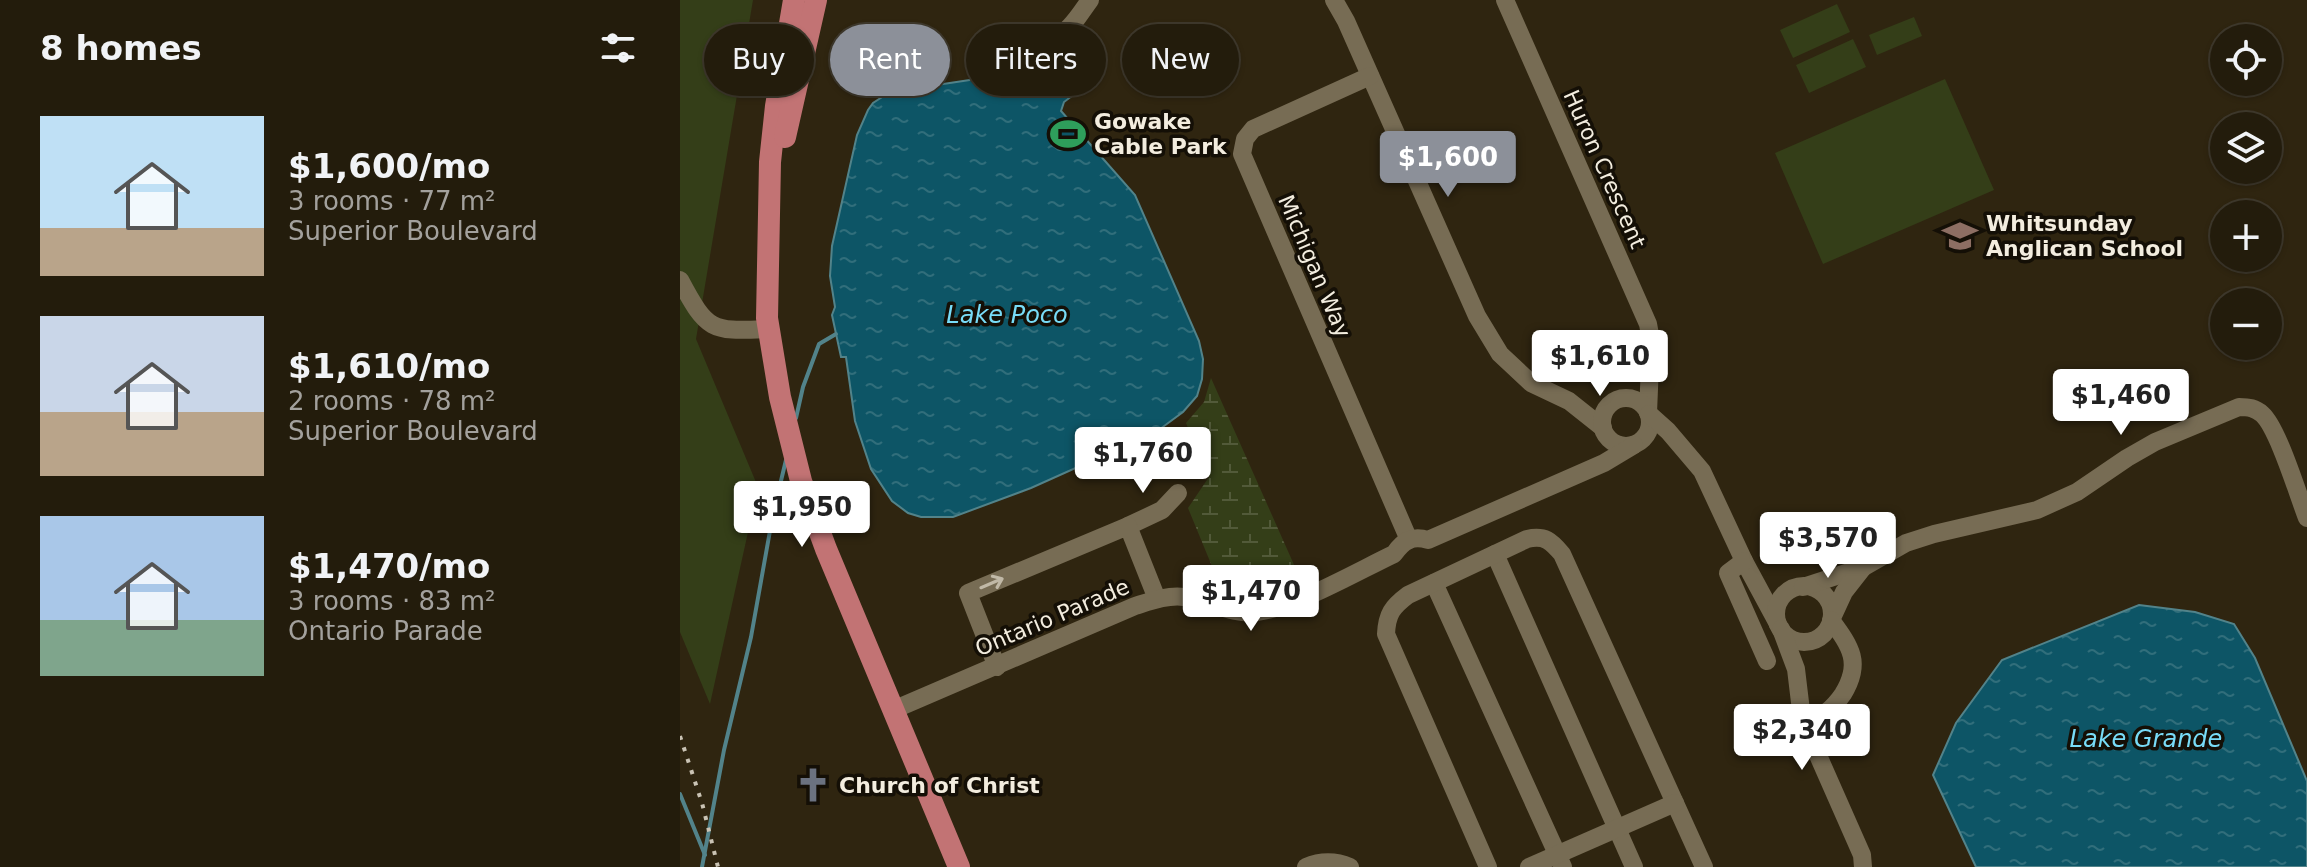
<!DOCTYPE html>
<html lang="en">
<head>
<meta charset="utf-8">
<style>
  body { margin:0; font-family:"DejaVu Sans",sans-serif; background:#2b2515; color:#f1f3f6; height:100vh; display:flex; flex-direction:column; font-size:30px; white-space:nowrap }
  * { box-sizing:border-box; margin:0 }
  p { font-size:26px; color:#a3a19d }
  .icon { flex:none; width:44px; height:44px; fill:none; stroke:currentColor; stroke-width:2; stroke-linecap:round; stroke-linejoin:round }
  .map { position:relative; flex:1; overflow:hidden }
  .details { display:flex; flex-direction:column; background:#231c0c; width:680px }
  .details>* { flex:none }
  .hud { position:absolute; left:24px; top:24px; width:760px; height:72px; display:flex; gap:16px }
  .controls { position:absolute; left:1530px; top:24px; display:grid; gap:16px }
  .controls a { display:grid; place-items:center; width:72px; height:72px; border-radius:50%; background:#231c0c; box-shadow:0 2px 6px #0004,0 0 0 2px #403a2d; font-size:40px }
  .price { position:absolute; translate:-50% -68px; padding:0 18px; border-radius:8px; background:#fff; color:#222; font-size:26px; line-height:52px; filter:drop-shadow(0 2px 4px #0008) }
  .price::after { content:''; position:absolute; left:50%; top:48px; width:24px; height:18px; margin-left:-12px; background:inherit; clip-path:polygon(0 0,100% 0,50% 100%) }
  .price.selected { background:#8c9099; color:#fff }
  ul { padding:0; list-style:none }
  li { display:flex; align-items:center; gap:24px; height:200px; padding:0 40px }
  li span { display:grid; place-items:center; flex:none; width:224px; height:160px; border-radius:0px; color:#555 }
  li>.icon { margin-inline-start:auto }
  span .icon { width:96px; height:96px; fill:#fffc; stroke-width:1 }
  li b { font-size:34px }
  h2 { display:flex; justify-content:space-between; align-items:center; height:96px; padding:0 40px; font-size:34px }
  .chip { padding:0 28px; border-radius:36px; background:#231c0c; box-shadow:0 2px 6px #0004,0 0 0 2px #403a2d; font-size:28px; line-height:72px }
  .chip.selected { background:#8c9099; color:#fff }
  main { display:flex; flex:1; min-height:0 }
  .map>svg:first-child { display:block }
</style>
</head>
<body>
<main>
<section class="details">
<h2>8 homes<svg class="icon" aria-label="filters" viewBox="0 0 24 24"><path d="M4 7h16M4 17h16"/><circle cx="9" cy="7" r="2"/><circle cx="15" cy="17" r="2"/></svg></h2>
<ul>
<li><span style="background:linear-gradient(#bfe0f5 70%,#b9a48a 0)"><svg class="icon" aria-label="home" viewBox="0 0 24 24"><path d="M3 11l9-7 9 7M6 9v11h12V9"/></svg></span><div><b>$1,600/mo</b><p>3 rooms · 77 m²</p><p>Superior Boulevard</p></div></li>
<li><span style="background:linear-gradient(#c9d6e8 60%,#b9a48a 0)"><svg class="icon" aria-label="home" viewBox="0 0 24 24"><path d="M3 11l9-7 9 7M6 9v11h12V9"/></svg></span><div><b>$1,610/mo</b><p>2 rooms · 78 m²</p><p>Superior Boulevard</p></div></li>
<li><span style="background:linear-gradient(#a9c7e8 65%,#7fa58c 0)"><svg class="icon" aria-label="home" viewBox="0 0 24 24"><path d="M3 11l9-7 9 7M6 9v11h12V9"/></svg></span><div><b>$1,470/mo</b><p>3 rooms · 83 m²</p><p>Ontario Parade</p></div></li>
</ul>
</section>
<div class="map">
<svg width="1627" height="867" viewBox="0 0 1627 867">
  <defs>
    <pattern id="wetland-marsh" width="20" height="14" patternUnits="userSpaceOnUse" patternTransform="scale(2)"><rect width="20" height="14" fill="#343e18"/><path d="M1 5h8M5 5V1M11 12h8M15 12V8" fill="none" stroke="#525a39"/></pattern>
    <pattern id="water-ripples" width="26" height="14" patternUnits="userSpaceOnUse" patternTransform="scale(2)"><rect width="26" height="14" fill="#0d5566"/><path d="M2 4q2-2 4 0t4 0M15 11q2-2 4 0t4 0" fill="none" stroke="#316e7b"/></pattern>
  </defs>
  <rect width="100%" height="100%" fill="#2f2510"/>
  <!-- grass -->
  <g fill="#343e18">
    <path d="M0,0H73L16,339L78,487L30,704L0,632Z"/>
    <path d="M1157,4L1170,32L1113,58L1100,30Z"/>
    <path d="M1234,17L1242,36L1197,55L1189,35Z"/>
    <path d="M1173,39L1186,67L1129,93L1116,65Z"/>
    <path d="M1265,79L1314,190L1143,264L1095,153Z"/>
  </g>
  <!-- wetland -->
  <path fill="url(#wetland-marsh)" d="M531,378L619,576C594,587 571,601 543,593L508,508L529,477L506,423L524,402Z"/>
  <!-- water -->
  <g fill="url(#water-ripples)" stroke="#52838a" stroke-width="2">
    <path d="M377,67L401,89L384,102L381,111L455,195L519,341L523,359L522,379L517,396L503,412L476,432L351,488L273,517H241L228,513L212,501L191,469L175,421L166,357H161L152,315L155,307L150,276L152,246L177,135L188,110L193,103L210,92Z"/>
    <path d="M1459,605L1515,612L1554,624L1575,658L1627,781V867H1296L1253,775L1276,723L1322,660Z"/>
  </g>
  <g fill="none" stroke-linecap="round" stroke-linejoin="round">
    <!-- stream -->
    <g stroke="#52838a" stroke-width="4">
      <path d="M116,418L123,387L139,344L156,334"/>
      <path d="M0,794L25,855"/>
      <path d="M22,867L44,750L71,637L93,514L106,460"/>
    </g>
    <!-- minor -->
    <g stroke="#776c54" stroke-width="18">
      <path d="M654,0L666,21L797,316L820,354L851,383L889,401L923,428"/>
      <path d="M825,0L968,324L971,340L968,413"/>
      <path d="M349,39C386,40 390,28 410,0"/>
      <path d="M690,76L573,129L565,139L562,154L729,540"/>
      <path d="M0,280C28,333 32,331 89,329"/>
      <circle cx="946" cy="422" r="24"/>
      <path d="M969,414L988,431L1022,471L1064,561L1098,624"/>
      <path d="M448,526L482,510L498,493"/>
      <path d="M815,554L954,867"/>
      <path d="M1064,561L1048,573L1087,661"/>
      <path d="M754,583L883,867"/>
      <circle cx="1124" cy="614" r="28"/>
      <path d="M1123,587L1184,567L1226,543L1254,534L1357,510L1397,492L1447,458L1475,442L1559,407C1569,407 1575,408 1582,414C1598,428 1618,495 1627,518"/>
      <path d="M1152,618L1164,592L1182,569"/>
      <path d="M1101,629L1116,669L1122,719L1182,855L1183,867"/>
      <path d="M317,667L288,593L448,526L477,599"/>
      <path d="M213,710L455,606C471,601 487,595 504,597C529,600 550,615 577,612C614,608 678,571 714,554C723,541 732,535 748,540L924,463L954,445"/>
      <path d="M1124,724C1142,717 1152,710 1163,694C1182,663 1171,647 1151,620"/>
      <path d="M626,867C640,861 656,861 670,867"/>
      <path d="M808,867L706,634C707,614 712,607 728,595L847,539C865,535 871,541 882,554L1024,867"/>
      <path d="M849,867L995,803"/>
    </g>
    <!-- major -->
    <g stroke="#c27374" stroke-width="22">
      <path d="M114,0L96,106L90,162L87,318L100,397L121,481L146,549L279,867"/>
      <path d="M105,137L136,0"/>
    </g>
    <!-- rail -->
    <path stroke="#cac3b4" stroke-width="4" stroke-dasharray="4 8" stroke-linecap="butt" d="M0,736L22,803L38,867"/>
  </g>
  <!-- one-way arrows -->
  <defs><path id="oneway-shaft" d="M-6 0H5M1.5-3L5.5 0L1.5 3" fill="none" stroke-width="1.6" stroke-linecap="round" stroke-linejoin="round" transform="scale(2)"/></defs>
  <use stroke="#c1b9a7" href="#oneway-shaft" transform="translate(312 583) rotate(-23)"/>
  <!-- icons -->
  <defs>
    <g id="stadium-bare" transform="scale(2.76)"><path d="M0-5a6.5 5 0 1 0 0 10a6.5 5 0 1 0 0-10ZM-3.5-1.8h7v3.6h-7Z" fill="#2e9e5b" stroke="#140f06" stroke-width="2.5" paint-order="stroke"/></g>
    <g id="school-bare" transform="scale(2.76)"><path d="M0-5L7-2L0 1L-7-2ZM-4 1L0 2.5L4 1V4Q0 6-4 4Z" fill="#8d6e63" stroke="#140f06" stroke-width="2.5" paint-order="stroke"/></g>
    <g id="church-bare" transform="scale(2.76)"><path d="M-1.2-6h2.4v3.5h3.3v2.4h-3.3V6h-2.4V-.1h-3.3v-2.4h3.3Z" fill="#6b7280" stroke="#140f06" stroke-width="2.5" paint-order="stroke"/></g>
  </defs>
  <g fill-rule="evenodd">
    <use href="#stadium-bare" x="388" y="134"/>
    <use href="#school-bare" x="1280" y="236"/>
    <use href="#church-bare" x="133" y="785"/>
  </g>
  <g text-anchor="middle" stroke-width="7" stroke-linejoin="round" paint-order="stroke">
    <!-- poi labels -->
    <g font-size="22" font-weight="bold" fill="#f3eddf" stroke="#140f06" text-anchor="start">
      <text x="414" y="129">Gowake<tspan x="414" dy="25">Cable Park</tspan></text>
      <text x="1306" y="231">Whitsunday<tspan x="1306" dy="25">Anglican School</tspan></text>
      <text x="159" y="793">Church of Christ</text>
    </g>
    <!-- street labels -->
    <g font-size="22" fill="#f3eddf" stroke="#140f06">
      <text transform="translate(925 169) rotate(66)" y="8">Huron Crescent</text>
      <text transform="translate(635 266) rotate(67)" y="8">Michigan Way</text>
      <text transform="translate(372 617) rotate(-23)" y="8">Ontario Parade</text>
    </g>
    <!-- water labels -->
    <g font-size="24" font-style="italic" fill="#78dcf7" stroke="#140f06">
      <text x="327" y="323">Lake Poco</text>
      <text x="1466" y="747">Lake Grande</text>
    </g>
  </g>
</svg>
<div class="controls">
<a><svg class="icon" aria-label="locate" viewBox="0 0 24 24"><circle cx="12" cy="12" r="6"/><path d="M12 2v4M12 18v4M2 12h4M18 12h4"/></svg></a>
<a><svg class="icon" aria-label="layers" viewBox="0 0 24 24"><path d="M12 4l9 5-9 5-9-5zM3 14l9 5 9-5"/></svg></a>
<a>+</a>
<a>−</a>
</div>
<b class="price selected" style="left:768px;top:199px">$1,600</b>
<b class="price" style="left:920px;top:398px">$1,610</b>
<b class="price" style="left:1441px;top:437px">$1,460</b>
<b class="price" style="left:463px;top:495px">$1,760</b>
<b class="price" style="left:122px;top:549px">$1,950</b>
<b class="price" style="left:1148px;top:580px">$3,570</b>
<b class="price" style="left:571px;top:633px">$1,470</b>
<b class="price" style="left:1122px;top:772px">$2,340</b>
<div class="hud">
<a class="chip">Buy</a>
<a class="chip selected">Rent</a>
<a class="chip">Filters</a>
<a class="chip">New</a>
</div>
</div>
</main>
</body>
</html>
